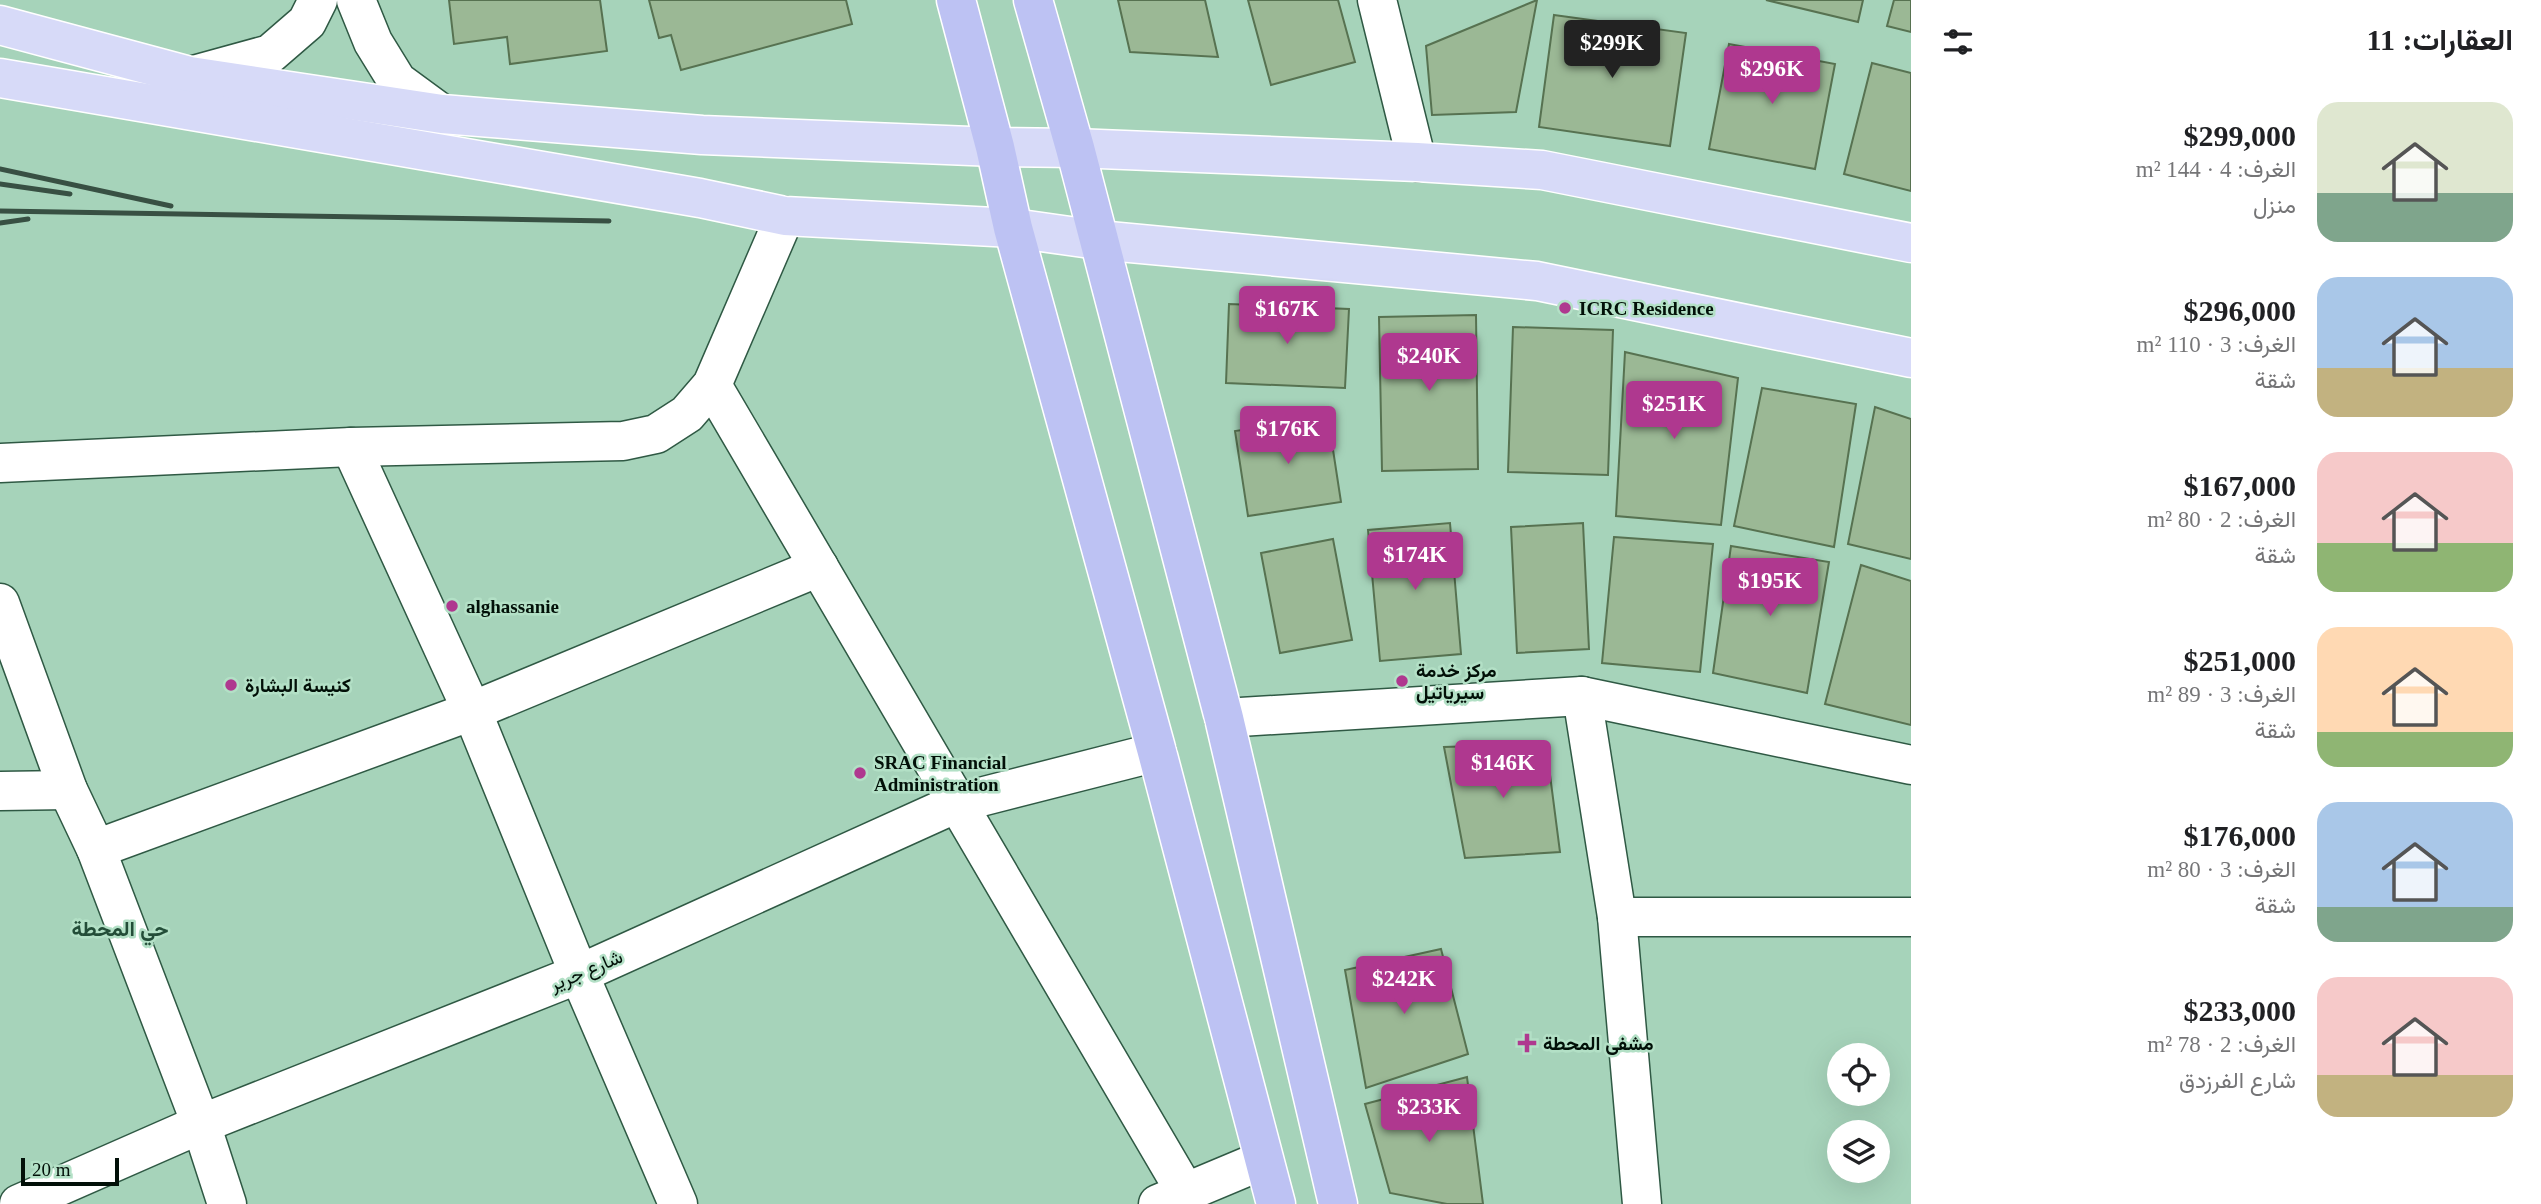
<!DOCTYPE html>
<html lang="ar">
<head>
<meta charset="utf-8">
<style>
  body { margin:0; font-family:"Times New Roman",Vazirmatn,serif; background:#f6f6f6; color:#202124; direction:rtl; height:100vh; display:flex; flex-direction:column; font-size:26px; white-space:nowrap }
  * { box-sizing:border-box; margin:0 }
  p { font-size:23px; color:#757577 }
  .icon { flex:none; width:38px; height:38px; fill:none; stroke:currentColor; stroke-width:2; stroke-linecap:round; stroke-linejoin:round }
  .map { position:relative; flex:1; overflow:hidden; direction:ltr }
  .details { display:flex; flex-direction:column; background:#fff; width:630px }
  .details>* { flex:none }
  .fabs { position:absolute; left:1827px; top:1043px; display:grid; gap:14px }
  .fabs a { display:grid; place-items:center; width:63px; height:63px; border-radius:50%; background:#fff; box-shadow:0 7px 28px #0002; font-size:35px }
  .scale { position:absolute; left:21px; bottom:18px; width:98px; box-sizing:border-box; padding-left:7px; border:4px solid #021008; border-top:0; font-size:19px; line-height:24px; white-space:nowrap; color:#021008; -webkit-text-stroke:5px #b3e0c6; paint-order:stroke }
  .price { position:absolute; translate:-50% -60px; padding:0 16px; border-radius:7px; background:#af388f; color:#fff; font-size:23px; line-height:46px; filter:drop-shadow(0 2px 4px #0008) }
  .price::after { content:''; position:absolute; left:50%; top:42px; width:21px; height:16px; margin-left:-10px; background:inherit; clip-path:polygon(0 0,100% 0,50% 100%) }
  .price.selected { background:#222; color:#fff }
  ul { padding:0; list-style:none }
  li { display:flex; align-items:center; gap:21px; height:175px; padding:0 28px }
  li span { display:grid; place-items:center; flex:none; width:196px; height:140px; border-radius:21px; color:#555 }
  li>.icon { margin-inline-start:auto }
  span .icon { width:84px; height:84px; fill:#fffc; stroke-width:1 }
  li b { font-size:30px }
  h2 { display:flex; justify-content:space-between; align-items:center; height:84px; padding:0 28px; font-size:30px }
  main { display:flex; flex:1; min-height:0 }
  .map>svg:first-child { display:block }
</style>
</head>
<body>
<main>
<section class="details">
<h2>العقارات: 11<svg class="icon" aria-label="filters" viewBox="0 0 24 24"><path d="M4 7h16M4 17h16"/><circle cx="9" cy="7" r="2"/><circle cx="15" cy="17" r="2"/></svg></h2>
<ul>
<li><span style="background:linear-gradient(#dfe7d0 65%,#7fa58c 0)"><svg class="icon" aria-label="home" viewBox="0 0 24 24"><path d="M3 11l9-7 9 7M6 9v11h12V9"/></svg></span><div><b>$299,000</b><p>الغرف: 4 · 144 m²</p><p>منزل</p></div></li>
<li><span style="background:linear-gradient(#a9c7e8 65%,#c2b280 0)"><svg class="icon" aria-label="home" viewBox="0 0 24 24"><path d="M3 11l9-7 9 7M6 9v11h12V9"/></svg></span><div><b>$296,000</b><p>الغرف: 3 · 110 m²</p><p>شقة</p></div></li>
<li><span style="background:linear-gradient(#f6c9c9 65%,#8fb573 0)"><svg class="icon" aria-label="home" viewBox="0 0 24 24"><path d="M3 11l9-7 9 7M6 9v11h12V9"/></svg></span><div><b>$167,000</b><p>الغرف: 2 · 80 m²</p><p>شقة</p></div></li>
<li><span style="background:linear-gradient(#ffd9b3 75%,#8fb573 0)"><svg class="icon" aria-label="home" viewBox="0 0 24 24"><path d="M3 11l9-7 9 7M6 9v11h12V9"/></svg></span><div><b>$251,000</b><p>الغرف: 3 · 89 m²</p><p>شقة</p></div></li>
<li><span style="background:linear-gradient(#a9c7e8 75%,#7fa58c 0)"><svg class="icon" aria-label="home" viewBox="0 0 24 24"><path d="M3 11l9-7 9 7M6 9v11h12V9"/></svg></span><div><b>$176,000</b><p>الغرف: 3 · 80 m²</p><p>شقة</p></div></li>
<li><span style="background:linear-gradient(#f6c9c9 70%,#c2b280 0)"><svg class="icon" aria-label="home" viewBox="0 0 24 24"><path d="M3 11l9-7 9 7M6 9v11h12V9"/></svg></span><div><b>$233,000</b><p>الغرف: 2 · 78 m²</p><p>شارع الفرزدق</p></div></li>
</ul>
</section>
<div class="map">
<svg width="1911" height="1204" viewBox="0 0 1911 1204">
  <rect width="100%" height="100%" fill="#a6d3ba"/>
  <!-- building -->
  <g fill="#9bb895" stroke="#577251" stroke-width="2">
    <path d="M449,0H600L607,51L510,64L507,37L454,44Z"/>
    <path d="M649,0H846L852,24L681,70L671,35L659,38Z"/>
    <path d="M1118,0H1205L1218,57L1130,52Z"/>
    <path d="M1248,0H1338L1355,62L1271,85Z"/>
    <path d="M1537,0L1516,112L1432,115L1426,46Z"/>
    <path d="M1766,0H1863L1858,22Z"/>
    <path d="M1894,0H1911V32L1887,26Z"/>
    <path d="M1554,15L1686,33L1670,146L1539,127Z"/>
    <path d="M1729,44L1835,64L1815,169L1709,149Z"/>
    <path d="M1872,63L1911,73V191L1844,174Z"/>
    <path d="M1229,304L1349,309L1345,388L1226,383Z"/>
    <path d="M1476,315L1478,469L1382,471L1379,317Z"/>
    <path d="M1513,327L1613,330L1608,475L1508,472Z"/>
    <path d="M1625,352L1738,378L1721,525L1616,516Z"/>
    <path d="M1762,388L1856,404L1834,547L1734,526Z"/>
    <path d="M1875,407L1911,419V559L1848,544Z"/>
    <path d="M1328,417L1341,502L1248,516L1235,431Z"/>
    <path d="M1450,523L1461,654L1380,661L1368,530Z"/>
    <path d="M1583,523L1589,649L1517,653L1511,527Z"/>
    <path d="M1614,537L1713,544L1700,672L1602,663Z"/>
    <path d="M1333,539L1352,640L1280,653L1261,553Z"/>
    <path d="M1731,546L1829,562L1807,693L1713,673Z"/>
    <path d="M1861,565L1911,581V725L1825,704Z"/>
    <path d="M1546,744L1560,852L1465,858L1444,747Z"/>
    <path d="M1441,949L1468,1054L1366,1088L1345,970Z"/>
    <path d="M1467,1077L1483,1204H1447L1390,1193L1365,1104Z"/>
  </g>
  <g fill="none" stroke-linecap="round" stroke-linejoin="round">
    <!-- minor casing -->
    <g stroke="#2f5944" stroke-width="41">
      <g id="minor">
        <path d="M356,0L373,42L397,81L442,114"/>
        <path d="M1377,0L1417,162"/>
        <path d="M190,76L270,54L307,22L318,0"/>
        <path d="M712,385L1186,1193"/>
        <path d="M351,447L472,711L579,974L678,1204"/>
        <path d="M0,463L351,447L623,441L656,434L687,414L712,385L785,216"/>
        <path d="M0,603L68,790L96,849L201,1124L227,1204"/>
        <path d="M1582,696L1617,917L1642,1204"/>
        <path d="M1224,718L1582,696L1911,765"/>
        <path d="M0,791L68,790"/>
        <path d="M96,849L472,711L819,567"/>
        <path d="M1617,917H1911"/>
        <path d="M19,1204L201,1124L579,974L957,803L1157,752"/>
        <path d="M1158,1204L1263,1160"/>
      </g>
    </g>
    <!-- major casing -->
    <g stroke="#fff" stroke-width="41">
      <g id="major">
        <path d="M0,25L190,76L442,114L702,135L995,147L1075,148L1417,162L1542,170L1911,243"/>
        <path d="M0,78L700,198L785,216L1013,228L1098,240L1537,281L1911,358"/>
      </g>
    </g>
    <!-- highway casing -->
    <g stroke="#fff" stroke-width="41">
      <g id="highway">
        <path d="M956,0L995,147L1013,228L1157,752L1276,1204"/>
        <path d="M1033,0L1075,148L1224,718L1338,1204"/>
      </g>
    </g>
    <!-- minor -->
    <use href="#minor" stroke="#fff" stroke-width="38"/>
    <!-- major -->
    <use href="#major" stroke="#d7daf8" stroke-width="38"/>
    <!-- highway -->
    <use href="#highway" stroke="#bdc2f3" stroke-width="38"/>
    <!-- rail -->
    <g stroke="#385043" stroke-width="5">
      <path d="M0,169L171,206"/>
      <path d="M0,184L70,194"/>
      <path d="M0,211L609,221"/>
      <path d="M0,223L28,219"/>
    </g>
  </g>
  <!-- markers -->
  <g fill="#af388f" stroke="#b3e0c6" stroke-width="2.5">
    <circle cx="1565" cy="308" r="7"/>
    <circle cx="452" cy="606" r="7"/>
    <circle cx="1402" cy="681" r="7"/>
    <circle cx="231" cy="685" r="7"/>
    <circle cx="860" cy="773" r="7"/>
    <path d="M1523.5 1032.5h7v7h7v7h-7v7h-7v-7h-7v-7h7z"/>
  </g>
  <g text-anchor="middle" stroke-width="5" stroke-linejoin="round" paint-order="stroke">
    <!-- poi labels -->
    <g font-size="19" font-weight="bold" fill="#021008" stroke="#b3e0c6" text-anchor="start">
      <text x="1579" y="315">ICRC Residence</text>
      <text x="466" y="613">alghassanie</text>
      <text x="1416" y="677">مركز خدمة<tspan x="1416" dy="22">سيرياتيل</tspan></text>
      <text x="245" y="692">كنيسة البشارة</text>
      <text x="874" y="769">SRAC Financial<tspan x="874" dy="22">Administration</tspan></text>
      <text x="1543" y="1050">مشفى المحطة</text>
    </g>
    <!-- street labels -->
    <g font-size="19" fill="#021008" stroke="#b3e0c6">
      <text transform="translate(586 970) rotate(-23)" y="7">شارع جرير</text>
    </g>
    <!-- neighbourhood labels -->
    <g font-size="21" font-weight="bold" fill="#234d38" stroke="#b3e0c6">
      <text x="120" y="936">حي المحطة</text>
    </g>
  </g>
</svg>
<div class="fabs">
<a><svg class="icon" aria-label="locate" viewBox="0 0 24 24"><circle cx="12" cy="12" r="6"/><path d="M12 2v4M12 18v4M2 12h4M18 12h4"/></svg></a>
<a><svg class="icon" aria-label="layers" viewBox="0 0 24 24"><path d="M12 4l9 5-9 5-9-5zM3 14l9 5 9-5"/></svg></a>
</div>
<div class="scale">20 m</div>
<b class="price selected" style="left:1612px;top:80px">$299K</b>
<b class="price" style="left:1772px;top:106px">$296K</b>
<b class="price" style="left:1287px;top:346px">$167K</b>
<b class="price" style="left:1429px;top:393px">$240K</b>
<b class="price" style="left:1674px;top:441px">$251K</b>
<b class="price" style="left:1288px;top:466px">$176K</b>
<b class="price" style="left:1415px;top:592px">$174K</b>
<b class="price" style="left:1770px;top:618px">$195K</b>
<b class="price" style="left:1503px;top:800px">$146K</b>
<b class="price" style="left:1404px;top:1016px">$242K</b>
<b class="price" style="left:1429px;top:1144px">$233K</b>
</div>
</main>
</body>
</html>
